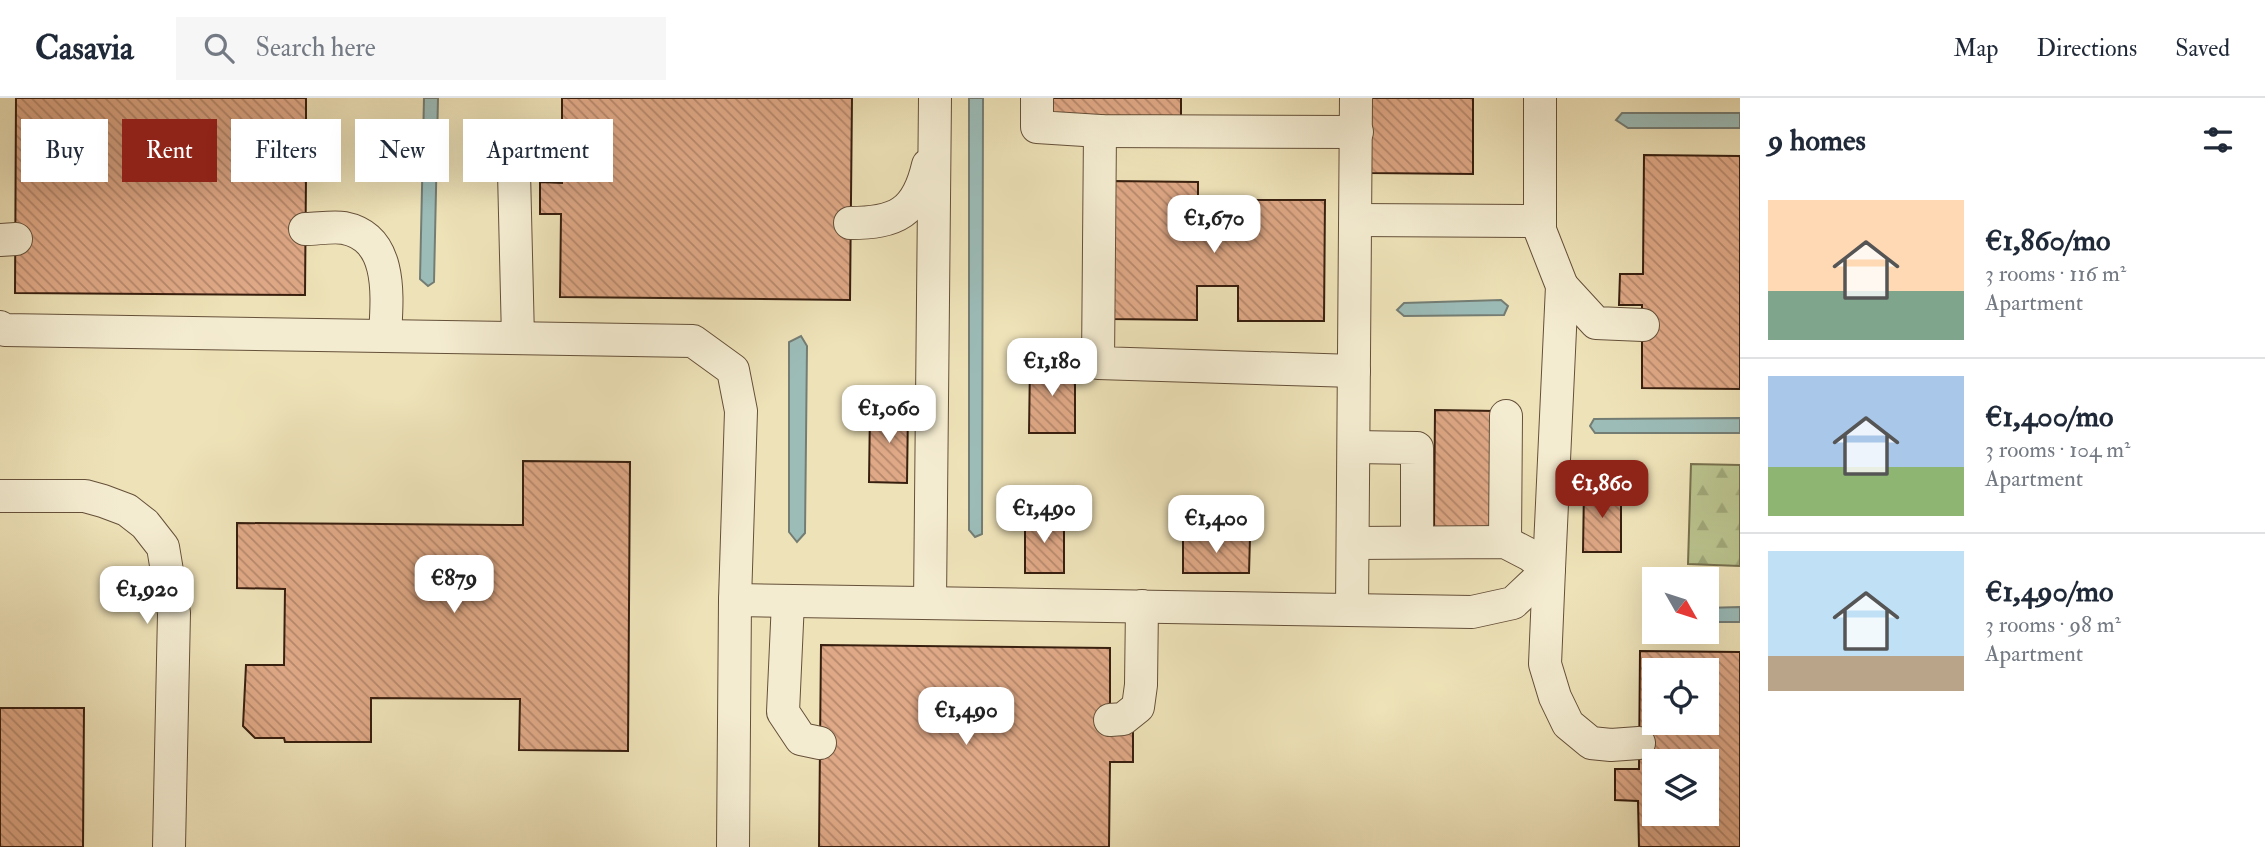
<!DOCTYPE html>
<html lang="en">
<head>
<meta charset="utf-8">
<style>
  body { margin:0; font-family:"IM FELL Double Pica",serif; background:#f6f6f7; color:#1f2937; height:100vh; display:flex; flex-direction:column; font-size:26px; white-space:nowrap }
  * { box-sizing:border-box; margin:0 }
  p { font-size:23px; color:#747a83 }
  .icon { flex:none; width:38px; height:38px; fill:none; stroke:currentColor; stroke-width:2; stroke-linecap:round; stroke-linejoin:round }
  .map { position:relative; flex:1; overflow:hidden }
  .drawer { display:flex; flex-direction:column; background:#fff; width:525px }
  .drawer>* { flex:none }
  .banner { position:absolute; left:21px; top:21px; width:665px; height:63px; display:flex; gap:14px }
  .needle { width:46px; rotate:129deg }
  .fabs { position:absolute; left:1642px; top:469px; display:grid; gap:14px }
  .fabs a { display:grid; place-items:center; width:77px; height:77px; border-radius:0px; background:#fff; box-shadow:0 7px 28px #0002; font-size:35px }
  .price { position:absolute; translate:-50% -60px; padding:0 16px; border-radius:14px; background:#fff; color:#222; font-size:23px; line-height:46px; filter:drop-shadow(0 2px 4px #0008) }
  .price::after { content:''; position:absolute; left:50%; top:42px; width:21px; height:16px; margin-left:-10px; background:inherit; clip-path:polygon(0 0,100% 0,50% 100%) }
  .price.selected { background:#8f2418; color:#fff }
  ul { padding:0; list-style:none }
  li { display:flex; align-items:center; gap:21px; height:175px; padding:0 28px }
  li+li { border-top:2px solid #e0e1e3 }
  li span { display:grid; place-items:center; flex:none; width:196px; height:140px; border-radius:0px; color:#555 }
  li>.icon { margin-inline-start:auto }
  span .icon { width:84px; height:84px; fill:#fffc; stroke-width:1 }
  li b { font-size:30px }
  h2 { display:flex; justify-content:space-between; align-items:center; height:84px; padding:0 28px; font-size:30px }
  .chip { padding:0 24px; border-radius:0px; background:#fff; box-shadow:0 7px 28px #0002; font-size:24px; line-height:63px }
  .chip.selected { background:#8f2418; color:#fff }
  header { display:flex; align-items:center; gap:42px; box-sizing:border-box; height:98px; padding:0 35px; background:#fff; border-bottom:2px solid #e0e1e3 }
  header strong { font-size:33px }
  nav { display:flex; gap:38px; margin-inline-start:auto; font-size:24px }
  .search { width:490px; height:63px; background:#f6f6f7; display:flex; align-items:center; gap:18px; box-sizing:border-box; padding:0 24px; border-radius:0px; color:#747a83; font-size:26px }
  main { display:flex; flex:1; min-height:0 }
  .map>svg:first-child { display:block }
</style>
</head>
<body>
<header>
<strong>Casavia</strong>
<div class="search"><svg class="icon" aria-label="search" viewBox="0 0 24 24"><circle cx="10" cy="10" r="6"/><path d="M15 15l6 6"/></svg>Search here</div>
<nav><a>Map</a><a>Directions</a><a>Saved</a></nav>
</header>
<main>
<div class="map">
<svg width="1740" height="749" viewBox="0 0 1740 749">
  <defs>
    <pattern id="forest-firs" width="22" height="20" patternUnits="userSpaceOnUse" patternTransform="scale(1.75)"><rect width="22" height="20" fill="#bac38e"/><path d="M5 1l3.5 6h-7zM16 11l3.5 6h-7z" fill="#a0a779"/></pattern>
    <pattern id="building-back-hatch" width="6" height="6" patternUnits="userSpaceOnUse" patternTransform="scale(1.75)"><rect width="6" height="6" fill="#dfa886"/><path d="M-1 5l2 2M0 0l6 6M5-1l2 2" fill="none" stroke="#b6886c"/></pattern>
  </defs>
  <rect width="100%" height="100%" fill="#eee2b8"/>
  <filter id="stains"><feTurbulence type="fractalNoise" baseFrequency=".00286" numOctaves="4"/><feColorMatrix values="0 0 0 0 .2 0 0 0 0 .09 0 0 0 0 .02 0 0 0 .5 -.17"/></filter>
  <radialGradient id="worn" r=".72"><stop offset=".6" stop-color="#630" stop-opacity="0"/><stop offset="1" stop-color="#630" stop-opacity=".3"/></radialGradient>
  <!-- forest -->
  <path fill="url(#forest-firs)" stroke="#78714e" stroke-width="2" d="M1691,366L1740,367V468L1688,466Z"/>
  <!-- water -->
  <g fill="#9cbcb8" stroke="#747d74" stroke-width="2">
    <path d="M424,0H438L434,184L428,188L420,181Z"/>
    <path d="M969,0H983L982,436L975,439L969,432Z"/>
    <path d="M1622,15H1740V30H1628L1616,22Z"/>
    <path d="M1501,202L1508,208L1504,217L1404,218L1397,212L1404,205Z"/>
    <path d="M801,238L807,248L805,435L797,444L789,434V244Z"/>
    <path d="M1740,320V335H1595L1590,328L1594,321Z"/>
    <path d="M1740,509V524H1706V510Z"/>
  </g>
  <!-- building -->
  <g fill="url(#building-back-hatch)" stroke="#371f0f" stroke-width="2" fill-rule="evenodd">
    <path d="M16,0H306V47H327V78H306L305,197L15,195Z"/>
    <path d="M562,0H852L850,202L560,199L561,116H540V84L562,85Z"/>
    <path d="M1050,0H1181V19L1050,18Z"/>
    <path d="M1369,0H1473V76L1369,75Z"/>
    <path d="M1644,57L1740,58V291L1642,290V207H1619L1620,176H1643Z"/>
    <path d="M1111,83L1198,84V118H1238L1239,102H1325L1324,223H1238V188H1197V222L1110,221Z"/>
    <path d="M1030,264H1075V335H1029Z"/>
    <path d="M870,310H908L907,385L869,384Z"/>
    <path d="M1435,312L1497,313L1496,431L1434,430Z"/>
    <path d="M523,363L630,364L628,653L519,652L520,601L371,600V644H285L284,640H255L243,628L246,567H284L285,491L237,490V425L523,427Z"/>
    <path d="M1584,389H1621V454H1583Z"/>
    <rect x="1025" y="420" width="39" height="55"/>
    <path d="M1183,439H1250L1249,475H1183Z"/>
    <path d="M821,547L1110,550V633H1133V664H1110L1109,749H819Z"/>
    <path d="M1640,553L1740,554V749H1639L1638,703L1615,702V671H1639ZM1654,572H1706V625H1654ZM1654,663H1706V716H1654Z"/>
    <path d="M0,610H84L83,749H0Z"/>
  </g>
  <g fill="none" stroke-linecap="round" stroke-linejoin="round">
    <!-- minor casing -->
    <g stroke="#655039" stroke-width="34">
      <g id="minor">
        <path d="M1037,0V29L1100,33L1357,34"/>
        <path d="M1100,33L1098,265L1354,273"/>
        <path d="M1357,122L1540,123"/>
        <path d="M850,125C896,125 917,115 928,67"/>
        <path d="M305,131C317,131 333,128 344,130C394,140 387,200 385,238"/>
        <path d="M0,142L16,141"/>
        <path d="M1562,188L1596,225L1643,227"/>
        <path d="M0,229L5,232L693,243L733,272L741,313L735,502L733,749"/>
        <path d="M518,240L514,74L518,56L535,42L562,41"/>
        <path d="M1354,349L1417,350V443"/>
        <path d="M0,398H85L103,403L127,412L145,426L163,449L174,515L169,749"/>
        <path d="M1505,444L1506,318"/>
        <path d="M1353,445L1505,444L1530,457L1549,471L1545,566L1555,599L1568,626L1591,645L1611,647L1639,645"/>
        <path d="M735,502L1472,514L1513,505L1549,471L1562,188L1540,132V0"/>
        <path d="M788,503L783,614L801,641L820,645"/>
        <path d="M930,505L935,0"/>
        <path d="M1352,512L1356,0"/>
        <path d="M1110,622L1123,621L1138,609L1141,587L1142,508"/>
      </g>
    </g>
    <!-- minor -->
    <use href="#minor" stroke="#f4ecd1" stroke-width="32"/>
  </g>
  <rect width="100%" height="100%" filter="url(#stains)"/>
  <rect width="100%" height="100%" fill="url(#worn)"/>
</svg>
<div class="fabs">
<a><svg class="needle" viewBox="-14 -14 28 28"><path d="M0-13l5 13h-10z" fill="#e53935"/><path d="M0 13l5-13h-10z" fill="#747a83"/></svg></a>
<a><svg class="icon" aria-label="locate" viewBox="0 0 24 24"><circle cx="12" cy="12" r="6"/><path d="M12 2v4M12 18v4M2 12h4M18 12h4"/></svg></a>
<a><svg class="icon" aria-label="layers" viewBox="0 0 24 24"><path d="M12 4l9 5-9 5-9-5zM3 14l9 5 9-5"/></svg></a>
</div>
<b class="price" style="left:1214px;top:157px">€1,670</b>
<b class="price" style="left:1052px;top:300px">€1,180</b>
<b class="price" style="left:889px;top:347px">€1,060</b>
<b class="price selected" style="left:1602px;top:422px">€1,860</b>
<b class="price" style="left:1044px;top:447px">€1,490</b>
<b class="price" style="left:1216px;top:457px">€1,400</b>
<b class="price" style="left:454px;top:517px">€879</b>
<b class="price" style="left:147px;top:528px">€1,920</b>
<b class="price" style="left:966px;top:649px">€1,490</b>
<div class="banner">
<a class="chip">Buy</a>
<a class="chip selected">Rent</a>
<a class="chip">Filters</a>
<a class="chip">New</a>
<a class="chip">Apartment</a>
</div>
</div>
<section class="drawer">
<h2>9 homes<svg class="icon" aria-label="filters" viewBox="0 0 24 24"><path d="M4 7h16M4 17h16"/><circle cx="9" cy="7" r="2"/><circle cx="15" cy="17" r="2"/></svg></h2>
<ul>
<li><span style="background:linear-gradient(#ffd9b3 65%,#7fa58c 0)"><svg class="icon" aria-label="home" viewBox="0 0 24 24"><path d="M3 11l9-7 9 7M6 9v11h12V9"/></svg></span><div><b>€1,860/mo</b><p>3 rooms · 116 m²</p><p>Apartment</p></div></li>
<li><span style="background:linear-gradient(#a9c7e8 65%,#8fb573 0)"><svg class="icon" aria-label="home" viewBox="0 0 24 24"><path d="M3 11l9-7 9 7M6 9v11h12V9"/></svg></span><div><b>€1,400/mo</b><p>3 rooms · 104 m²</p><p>Apartment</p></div></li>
<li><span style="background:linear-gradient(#bfe0f5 75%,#b9a48a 0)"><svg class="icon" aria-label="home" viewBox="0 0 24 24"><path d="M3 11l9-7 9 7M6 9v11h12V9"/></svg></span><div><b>€1,490/mo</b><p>3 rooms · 98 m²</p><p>Apartment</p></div></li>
</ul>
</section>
</main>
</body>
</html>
